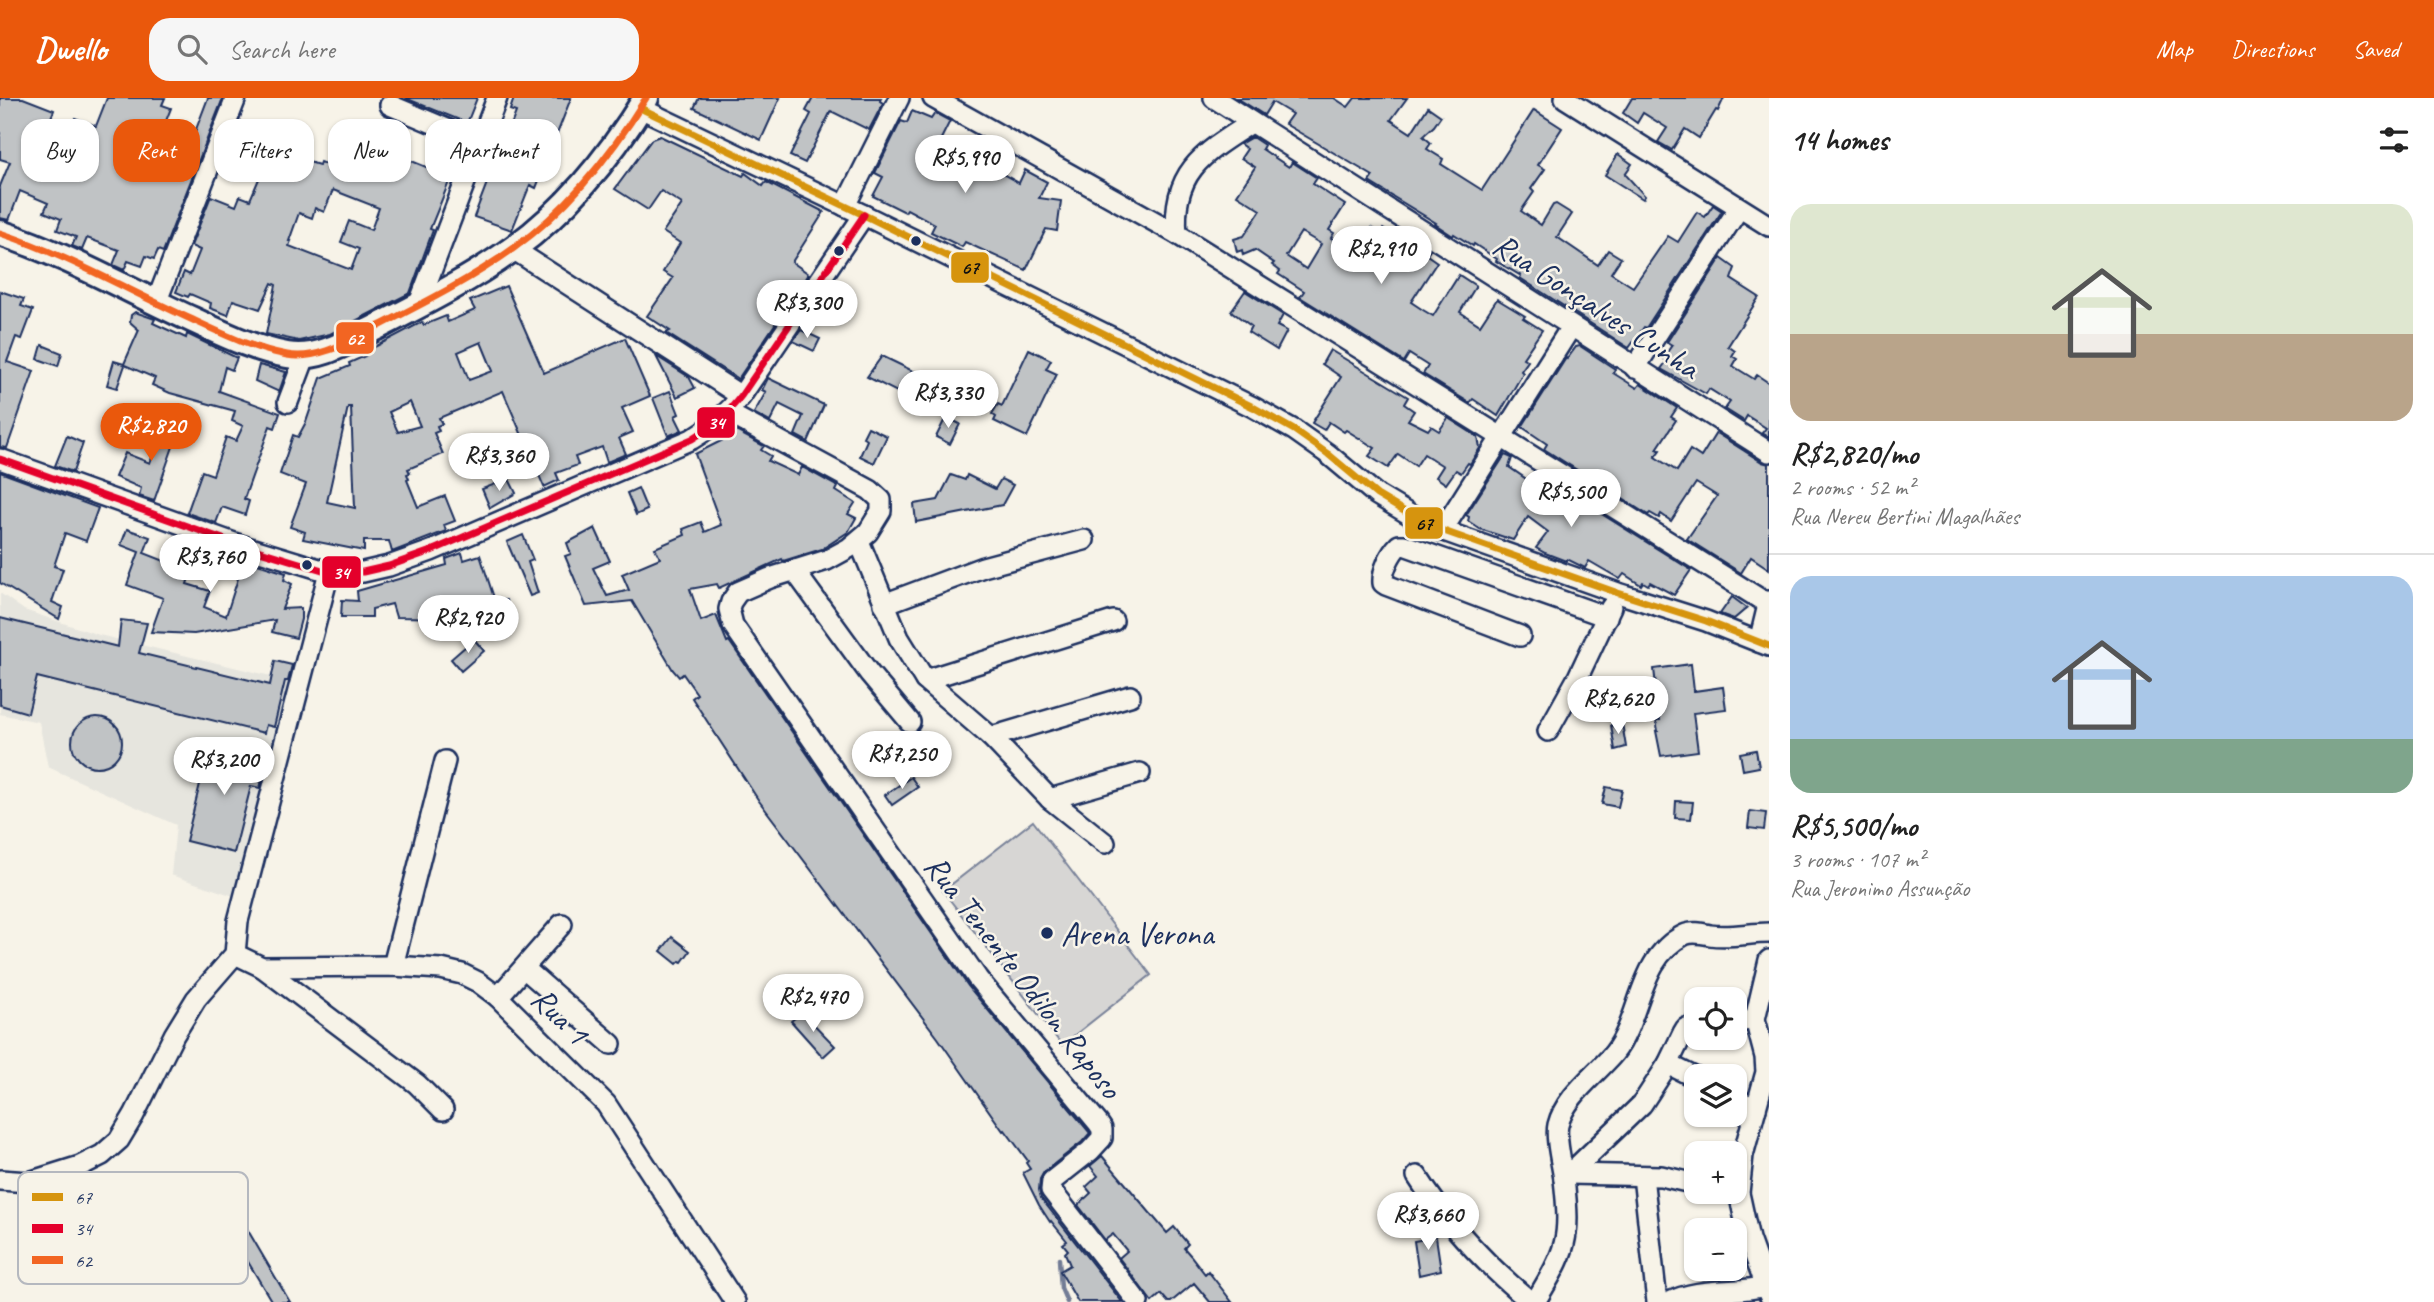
<!DOCTYPE html>
<html lang="en">
<head>
<meta charset="utf-8">
<style>
  body { margin:0; font-family:Caveat,sans-serif; background:#f6f6f6; color:#222; height:100vh; display:flex; flex-direction:column; font-size:26px; white-space:nowrap }
  * { box-sizing:border-box; margin:0 }
  p { font-size:23px; color:#767676 }
  .icon { flex:none; width:38px; height:38px; fill:none; stroke:currentColor; stroke-width:2; stroke-linecap:round; stroke-linejoin:round }
  .map { position:relative; flex:1; overflow:hidden }
  .side { display:flex; flex-direction:column; background:#fff; width:665px }
  .side>* { flex:none }
  .top-card { position:absolute; left:21px; top:21px; width:665px; height:63px; display:flex; gap:14px }
  .fabs { position:absolute; left:1684px; top:889px; display:grid; gap:14px }
  .fabs a { display:grid; place-items:center; width:63px; height:63px; border-radius:14px; background:#fff; box-shadow:0 2px 5px #0004; font-size:35px }
  .price { position:absolute; translate:-50% -60px; padding:0 16px; border-radius:24px; background:#fff; color:#222; font-size:23px; line-height:46px; filter:drop-shadow(0 2px 4px #0008) }
  .price::after { content:''; position:absolute; left:50%; top:42px; width:21px; height:16px; margin-left:-10px; background:inherit; clip-path:polygon(0 0,100% 0,50% 100%) }
  .price.active { background:#ea580c; color:#fff }
  ul { padding:0; list-style:none }
  li { display:grid; align-content:center; gap:14px; height:371px; padding:0 21px }
  li+li { border-top:2px solid #e0e0e0 }
  li span { display:grid; place-items:center; height:217px; border-radius:21px; color:#555 }
  li>.icon { margin-inline-start:auto }
  span .icon { width:126px; height:126px; fill:#fffc; stroke-width:1 }
  li b { font-size:30px }
  h2 { display:flex; justify-content:space-between; align-items:center; height:84px; padding:0 21px; font-size:30px }
  .tag { padding:0 24px; border-radius:21px; background:#fff; box-shadow:0 2px 5px #0004; font-size:24px; line-height:63px }
  .tag.active { background:#ea580c; color:#fff }
  header { display:flex; align-items:center; gap:42px; box-sizing:border-box; height:98px; padding:0 35px; background:#ea580c; color:#fff }
  header strong { font-size:33px }
  nav { display:flex; gap:38px; margin-inline-start:auto; font-size:24px }
  .search { width:490px; height:63px; background:#f6f6f6; display:flex; align-items:center; gap:18px; box-sizing:border-box; padding:0 24px; border-radius:21px; color:#767676; font-size:26px }
  main { display:flex; flex:1; min-height:0 }
  .map>svg:first-child { display:block }
</style>
</head>
<body>
<header>
<strong>Dwello</strong>
<div class="search"><svg class="icon" aria-label="search" viewBox="0 0 24 24"><circle cx="10" cy="10" r="6"/><path d="M15 15l6 6"/></svg>Search here</div>
<nav><a>Map</a><a>Directions</a><a>Saved</a></nav>
</header>
<main>
<div class="map">
<svg width="1769" height="1204" viewBox="0 0 1769 1204">
  <rect width="100%" height="100%" fill="#f7f3e8"/>
  <filter id="ink" filterUnits="userSpaceOnUse"><feTurbulence type="fractalNoise" baseFrequency=".0143" numOctaves="2"/><feDisplacementMap in="SourceGraphic" scale="14" xChannelSelector="R" yChannelSelector="G"/><feConvolveMatrix kernelMatrix="1 2 1 2 8 2 1 2 1" color-interpolation-filters="sRGB"/></filter>
  <g filter="url(#ink)">
    <!-- built -->
    <path fill="#e6e5de" d="M0,495L24,512L99,537L292,583L234,798L171,777L176,727L48,669L39,624L0,616Z"/>
    <!-- green -->
    <path fill="#d7d6d4" stroke="#798299" stroke-width="2" d="M1033,723L1151,877L1062,947L943,793Z"/>
    <g fill="none" stroke-linecap="round" stroke-linejoin="round">
      <!-- stream -->
      <path stroke="#727c95" stroke-width="4.5" d="M1059,1161L1061,1190L1067,1204"/>
    </g>
    <!-- building -->
    <g fill="#c0c3c5" stroke="#1b2f5e" stroke-width="2" fill-rule="evenodd">
      <path d="M0,0H23L54,12L38,53L59,61L75,20L96,28L107,0H165L162,7L171,10L166,23L195,34L208,0H223L163,154L158,152L154,161L146,158L142,168L128,163L124,172L113,167L119,152L87,140L82,152L72,148L76,139L57,132L61,121L44,114L48,105L20,93L9,122L0,120V88L10,64L0,61Z"/>
      <path d="M405,0H477L467,25Z"/>
      <path d="M514,0H571L536,90L530,87L512,132L474,119L490,77L484,75L493,54L495,55L500,41L505,43L516,14L510,12Z"/>
      <path d="M699,0H780L761,42L694,10Z"/>
      <path d="M813,0H881L880,3L883,5L869,32L831,13L805,65L790,58L811,16L806,13Z"/>
      <path d="M1237,0H1334L1348,9L1355,0H1407L1391,22L1411,35L1428,9L1441,18L1434,28L1423,38L1431,45L1427,51L1443,61L1441,66L1482,92L1534,12L1562,30L1538,67L1545,71L1531,91L1534,94L1521,113L1541,127L1553,107L1556,106L1572,116L1557,139L1598,167L1608,152L1621,160L1611,175L1633,189L1668,138L1678,144L1697,114L1705,119L1713,107L1722,113L1646,230L1644,229L1629,250L1520,180L1521,178L1496,163L1497,161L1474,146L1473,148L1454,136L1453,138L1435,126L1436,125L1369,84L1373,78L1285,26L1292,16L1272,4L1264,17Z"/>
      <path d="M1632,0H1724L1718,13L1716,12L1699,40L1685,31L1672,52L1658,44L1667,30L1643,15L1637,25L1623,15Z"/>
      <path d="M912,13L931,21L935,15L950,23L932,59L956,70L958,66L965,69L971,58L1019,85L1025,72L1047,84L1039,100L1061,103L1057,133L1046,131L1026,172L965,144L962,149L931,134L935,126L907,111L905,114L873,98L883,79L875,75L901,23L907,25Z"/>
      <path d="M357,32L375,39L372,47L451,79L430,131L433,132L410,195L330,236L299,243L266,236L276,187L272,185L260,211L233,202L228,217L210,210L211,205L190,196L188,199L176,194L184,174L190,177L200,152L191,148L211,98L236,108L240,98L250,102L261,76L230,64L242,40L264,49L261,56L287,65L289,58L319,67L320,64L341,72ZM333,92L379,110L371,132L349,123L341,144L359,151L351,172L289,148L291,143H289L299,115L312,120L315,110L324,114Z"/>
      <path d="M660,38L743,78L745,75L763,88L766,84L824,114L792,164L809,176L738,281L666,235L670,233L647,218L673,180L663,174L680,145L663,134L682,106L661,93L648,112L615,91L652,41Z"/>
      <path d="M1252,39L1264,47L1262,51L1289,69L1292,64L1317,80L1313,86L1345,107L1329,132L1334,135L1331,140L1356,156L1372,130L1380,135L1383,131L1392,137L1396,131L1430,152L1427,157L1437,164L1411,204L1423,212L1433,218L1459,177L1476,188L1460,214L1480,227L1497,201L1525,218L1523,220L1542,232L1523,260L1528,263L1521,273L1523,275L1498,318L1473,301L1470,305L1423,276L1428,268L1409,256L1404,264L1300,199L1304,193L1278,176L1280,173L1272,167L1274,165L1255,152L1243,157L1242,152L1237,154L1234,141L1244,138L1261,112L1237,97L1255,69L1241,60L1247,51L1240,46ZM1301,134L1321,146L1306,171L1286,158Z"/>
      <path d="M1618,56L1632,66L1625,76L1645,98L1643,101L1605,77Z"/>
      <path d="M1721,160L1735,170L1731,181L1759,199L1728,248L1735,253L1732,258L1737,261L1733,268L1754,281L1757,277L1769,285V339L1762,335L1766,330L1747,318L1744,323L1725,311L1730,304L1709,291L1706,296L1661,271L1667,263L1663,260L1672,247L1667,244Z"/>
      <path d="M506,188L544,275L625,240L650,298L622,310L633,334L619,340L626,356L607,364L602,349L575,359L578,367L556,375L559,382L544,389L503,293L439,320L442,326L437,328L439,333L434,335L443,356L408,371L410,375L407,376L409,381L407,382L418,409L445,398L455,423L444,427L446,433L392,454L389,443H364V453L303,441L305,434L290,429L306,386L280,376L293,337L298,339L306,324L321,280L350,268L349,265L365,258L363,255L422,224L424,227L446,218L448,224L475,212L470,203ZM481,244L493,273L469,282L458,254ZM410,304L420,328L398,334L389,314ZM348,309H351L355,410L327,404Z"/>
      <path d="M0,193L24,201L21,208L33,212L22,241L16,239L7,264L34,273L7,350L0,349Z"/>
      <path d="M1245,193L1283,217L1277,228L1287,233L1277,252L1248,234L1251,228L1231,213Z"/>
      <path d="M135,214L155,221L153,225L186,240L187,236L237,260L232,272L225,269L219,293L280,315L275,330L270,328L244,401L249,403L245,417L222,409L216,425L187,415L202,373L213,377L226,339L236,343L243,328L232,323L235,313L170,295L152,287L155,280L125,267L117,290L107,287L114,263L124,266L139,232L130,224L131,217Z"/>
      <path d="M801,232L820,241L814,253L793,243Z"/>
      <path d="M42,247L62,255L58,268L38,261Z"/>
      <path d="M1580,248L1615,271L1613,275L1637,290L1640,286L1677,310L1671,319L1676,322L1657,351L1660,352L1655,359L1677,373L1690,352L1701,359L1716,335L1762,364L1769,366V471L1751,459L1741,475L1687,441L1717,398L1696,385L1671,423L1661,416L1659,420L1650,415L1648,417L1544,351L1547,346L1522,329L1566,260L1567,261L1576,249Z"/>
      <path d="M1029,251L1051,262L1046,271L1057,276L1027,339L994,323L996,319L992,316L998,306L1002,308Z"/>
      <path d="M1330,252L1408,299L1404,306L1414,313L1408,322L1428,332L1431,328L1439,333L1448,320L1478,339L1480,350L1470,366L1468,365L1461,375L1456,372L1446,386L1436,379L1443,368L1424,356L1416,368L1398,356L1388,370L1369,358L1375,350L1346,332L1344,334L1329,324L1324,332L1312,325L1341,279L1322,266Z"/>
      <path d="M656,258L689,279L695,290L677,299Z"/>
      <path d="M882,258L915,274L905,298L867,279Z"/>
      <path d="M259,267L286,274L279,294L255,283Z"/>
      <path d="M768,280L824,307L808,344L795,337L803,318L779,306L770,324L754,315L766,294L762,292Z"/>
      <path d="M670,293L679,316L675,318L682,332L668,338L653,300Z"/>
      <path d="M167,318L182,323L154,403L139,398L141,390L115,379L125,355L150,365Z"/>
      <path d="M946,319L960,326L950,346L936,339Z"/>
      <path d="M868,329L887,338L874,365L860,358L867,342L863,339Z"/>
      <path d="M730,330L734,335L736,333L764,348L761,352L771,358L768,363L798,377L802,369L838,389L836,393L855,405L848,416L856,420L848,434L822,451L783,463L782,461L719,490L717,486L690,491L701,523L716,517L727,544L729,543L968,888L1090,1035L1082,1044L1044,1074L1040,1081L1039,1092L1041,1100L1122,1204H1078L1060,1173L1070,1167L1065,1155L1068,1152L1063,1146L1067,1143L1051,1123L1050,1124L1039,1107L1023,1075L1030,1071L1026,1065L1028,1063L1005,1032L1003,1033L938,940L759,703L692,600L697,596L683,576L679,579L673,572L632,503L586,508L565,458L571,456L567,445L595,430L610,463L593,470L607,498L629,492L622,476L660,460L655,450L685,437L683,431L701,424L705,434L721,427L695,356L723,342L720,337Z"/>
      <path d="M67,338L83,345L73,374L55,368Z"/>
      <path d="M1505,357L1512,360L1509,369L1535,387L1541,378L1691,472L1674,497L1650,484L1648,487L1643,484L1641,487L1624,476L1620,481L1589,463L1585,470L1567,461L1566,463L1545,455L1536,450L1548,434L1528,419L1513,442L1480,431L1468,423L1469,419L1466,417Z"/>
      <path d="M0,374L98,410L86,443L65,435L54,468L63,471L52,504L63,509L59,521L0,485Z"/>
      <path d="M951,377L965,382L967,377L995,391L1001,381L1013,387L1002,407L916,424L914,406L938,402Z"/>
      <path d="M509,381L516,395L490,410L482,391Z"/>
      <path d="M638,390L647,412L636,417L627,395Z"/>
      <path d="M127,431L150,439L144,455L172,466L179,446L198,453L187,486L210,493L204,509L226,518L241,471L244,472L248,463L286,475L284,482L292,486L282,511L301,510V521L296,540L272,534L275,522L194,536L151,534L163,500L127,487L139,454L121,447Z"/>
      <path d="M523,437L533,462L528,464L538,495L530,498L507,444Z"/>
      <path d="M462,455L464,462L480,457L495,503L506,502L509,516L458,520L396,519L392,506L372,511V519H341L342,502L358,503L357,493L447,467L446,461Z"/>
      <path d="M1732,499L1747,510L1734,521L1720,516Z"/>
      <path d="M0,520L118,549L121,522L147,525L139,555L270,587L275,563L292,567L288,583H285L274,629L266,627L264,635L37,579L28,615L0,607Z"/>
      <path d="M474,541L484,553L461,573L451,561Z"/>
      <path d="M1691,566L1694,593L1723,589L1726,611L1693,615L1698,653L1661,658L1656,633H1658L1656,622H1660L1654,571Z"/>
      <circle cx="97" cy="644" r="25"/>
      <path d="M1622,625L1626,649L1615,652L1611,627Z"/>
      <path d="M210,645L267,660L260,690L251,688L234,755L186,743Z"/>
      <path d="M1756,652L1759,669L1743,672L1740,655Z"/>
      <path d="M911,679L918,689L892,707L885,697Z"/>
      <path d="M1606,689L1622,692L1618,709L1602,706Z"/>
      <path d="M1676,703L1693,704L1691,721L1675,720Z"/>
      <path d="M1750,713L1766,715L1764,732L1748,730Z"/>
      <path d="M672,839L690,853L682,864L680,863L677,866L661,853Z"/>
      <path d="M802,914L835,948L823,959L791,923Z"/>
      <path d="M1102,1058L1167,1135L1174,1129L1188,1146L1184,1150L1191,1158L1205,1176L1208,1173L1232,1204H1210L1194,1185L1171,1204H1168L1161,1196L1152,1204L1119,1160L1127,1153L1113,1136L1105,1142L1078,1107L1091,1095L1086,1089L1098,1078L1090,1068Z"/>
      <path d="M240,1119L290,1204H272L226,1127Z"/>
      <path d="M1432,1126L1436,1139L1441,1172L1419,1177L1414,1143L1425,1141L1420,1129Z"/>
    </g>
    <g fill="none" stroke-linecap="round" stroke-linejoin="round">
      <!-- minor casing -->
      <g stroke="#1b2f5e" stroke-width="24">
        <g id="minor">
          <path d="M933,0L1177,136L1768,506"/>
          <path d="M1214,0L1769,354"/>
          <path d="M1565,0L1769,128"/>
          <path d="M390,7L480,45"/>
          <path d="M640,10L864,117L1253,309L1294,332L1328,356L1377,397L1427,427L1618,495L1706,523L1769,548"/>
          <path d="M845,108L899,0"/>
          <path d="M1177,136C1171,74 1204,55 1251,25"/>
          <path d="M513,151L741,298"/>
          <path d="M156,205L236,0"/>
          <path d="M418,208L497,0"/>
          <path d="M1635,270L1739,110"/>
          <path d="M288,304L305,259"/>
          <path d="M728,315L870,392L881,402V413L868,434L849,450L827,462L770,480L738,494L731,504L729,511L733,527L978,881L1098,1025L1102,1031V1040L1090,1053L1052,1083L1051,1092L1138,1204"/>
          <path d="M0,361L237,446L329,474H363L389,468L431,453L692,341C712,329 727,317 741,298L864,117"/>
          <path d="M1442,433L1571,229"/>
          <path d="M859,443L899,540L925,582L991,639L1050,701L1105,745"/>
          <path d="M794,472L869,575L910,624"/>
          <path d="M884,506L983,469L1084,442"/>
          <path d="M1520,538L1386,487L1383,485C1382,473 1390,456 1399,447H1404L1607,519"/>
          <path d="M1759,544L1769,503"/>
          <path d="M925,582L1113,523"/>
          <path d="M1548,633L1577,581L1611,509"/>
          <path d="M991,639L1130,598"/>
          <path d="M1050,701L1140,675"/>
          <path d="M235,856L262,869L393,868L441,871L462,876L478,884L498,899L606,1006L735,1204"/>
          <path d="M1769,862L1755,921L1765,959L1766,974L1743,1057L1739,1095L1749,1141L1769,1197"/>
          <path d="M393,868L445,663"/>
          <path d="M262,869L417,986L443,1012"/>
          <path d="M524,870L611,946"/>
          <path d="M498,899L562,826"/>
          <path d="M1734,925L1755,921"/>
          <path d="M1668,966L1696,980"/>
          <path d="M1734,1000L1756,1011"/>
          <path d="M1569,1076L1661,1078L1696,1086"/>
          <path d="M1417,1078C1448,1127 1486,1167 1531,1204"/>
          <path d="M1643,1078L1657,1204"/>
          <path d="M1564,1081C1562,1067 1555,1040 1558,1027C1565,998 1596,977 1614,955C1642,919 1638,860 1684,837C1692,833 1701,835 1710,837C1730,840 1749,835 1769,835"/>
          <path d="M0,1082L29,1084L80,1068L102,1057L119,1042L134,1017L174,937L196,901L235,856L238,823L329,474"/>
          <path d="M1535,1204C1567,1151 1571,1142 1564,1081L1642,1006L1668,966L1683,935L1686,930L1696,927"/>
          <path d="M1670,1204C1699,1189 1735,1196 1766,1188"/>
        </g>
      </g>
      <!-- major casing -->
      <g stroke="#1b2f5e" stroke-width="30">
        <path id="major" d="M0,135C67,157 129,193 193,222C223,236 254,251 287,257C320,263 352,241 381,227C426,204 473,180 514,150C568,111 611,57 646,0"/>
      </g>
      <!-- minor -->
      <use href="#minor" stroke="#f7f3e8" stroke-width="19"/>
      <!-- major -->
      <use href="#major" stroke="#f7f3e8" stroke-width="24"/>
      <!-- bus-1 casing -->
      <g stroke="#f7f3e8" stroke-width="12">
        <path id="bus-1" d="M640,10L864,117L1253,309L1294,332L1328,356L1377,397L1427,427L1618,495L1706,523L1769,548"/>
      </g>
      <!-- bus-2 casing -->
      <g stroke="#f7f3e8" stroke-width="12">
        <path id="bus-2" d="M0,361L237,446L329,474H363L389,468L431,453L692,341C712,329 727,317 741,298L864,117"/>
      </g>
      <!-- bus-3 casing -->
      <g stroke="#f7f3e8" stroke-width="12">
        <path id="bus-3" d="M0,135C67,157 129,193 193,222C223,236 254,251 287,257C320,263 352,241 381,227C426,204 473,180 514,150C568,111 611,57 646,0"/>
      </g>
      <!-- bus-1 -->
      <use href="#bus-1" stroke="#d6940e" stroke-width="7"/>
      <!-- bus-2 -->
      <use href="#bus-2" stroke="#e4002b" stroke-width="7"/>
      <!-- bus-3 -->
      <use href="#bus-3" stroke="#f26522" stroke-width="7"/>
    </g>
  </g>
  <!-- markers -->
  <g fill="#1b2f5e" stroke="#f7f3e8" stroke-width="2.5">
    <circle cx="916" cy="143" r="6"/>
    <circle cx="839" cy="153" r="6"/>
    <circle cx="307" cy="467" r="6"/>
    <circle cx="1047" cy="835" r="7"/>
  </g>
  <g text-anchor="middle" stroke-width="5" stroke-linejoin="round" paint-order="stroke">
    <!-- street labels -->
    <g font-size="33" fill="#1b2f5e" stroke="#f7f3e8">
      <text transform="translate(1597 207) rotate(33)" y="12">Rua Gonçalves Cunha</text>
      <text transform="translate(1024 878) rotate(52)" y="12">Rua Tenente Odilon Raposo</text>
      <text transform="translate(561 917) rotate(45)" y="12">Rua 1</text>
    </g>
    <!-- poi labels -->
    <g font-size="33" fill="#1b2f5e" stroke="#f7f3e8" text-anchor="start">
      <text x="1061" y="847">Arena Verona</text>
    </g>
  </g>
  <!-- legend -->
  <rect x="18" y="1074" width="230" height="112" rx="10" fill="#f7f3e8" stroke="#b5b8bf" stroke-width="2"/>
  <rect x="32" y="1095" width="31" height="8" fill="#d6940e"/>
  <rect x="32" y="1126" width="31" height="9" fill="#e4002b"/>
  <rect x="32" y="1158" width="31" height="8" fill="#f26522"/>
  <g font-size="19" fill="#1b2f5e">
    <text x="75" y="1106">67</text>
    <text x="75" y="1137">34</text>
    <text x="75" y="1169">62</text>
  </g>
  <g stroke="#f7f3e8" stroke-width="2.5">
    <rect x="950" y="153" width="40" height="33" rx="7" fill="#d6940e"/>
    <rect x="335" y="223" width="40" height="34" rx="7" fill="#f26522"/>
    <rect x="696" y="308" width="40" height="33" rx="7" fill="#e4002b"/>
    <rect x="1404" y="408" width="40" height="34" rx="7" fill="#d6940e"/>
    <rect x="321" y="457" width="41" height="34" rx="7" fill="#e4002b"/>
  </g>
  <g font-size="19" text-anchor="middle" font-weight="bold" fill="#fff">
    <text x="355" y="247">62</text>
    <text x="716" y="331">34</text>
    <text x="341" y="481">34</text>
  </g>
  <g font-size="19" text-anchor="middle" font-weight="bold" fill="#111">
    <text x="970" y="176">67</text>
    <text x="1424" y="432">67</text>
  </g>
</svg>
<div class="fabs">
<a><svg class="icon" aria-label="locate" viewBox="0 0 24 24"><circle cx="12" cy="12" r="6"/><path d="M12 2v4M12 18v4M2 12h4M18 12h4"/></svg></a>
<a><svg class="icon" aria-label="layers" viewBox="0 0 24 24"><path d="M12 4l9 5-9 5-9-5zM3 14l9 5 9-5"/></svg></a>
<a>+</a>
<a>−</a>
</div>
<b class="price" style="left:965px;top:97px">R$5,990</b>
<b class="price" style="left:1381px;top:188px">R$2,910</b>
<b class="price" style="left:807px;top:242px">R$3,300</b>
<b class="price" style="left:948px;top:332px">R$3,330</b>
<b class="price active" style="left:151px;top:365px">R$2,820</b>
<b class="price" style="left:499px;top:395px">R$3,360</b>
<b class="price" style="left:1571px;top:431px">R$5,500</b>
<b class="price" style="left:210px;top:496px">R$3,760</b>
<b class="price" style="left:468px;top:557px">R$2,920</b>
<b class="price" style="left:1618px;top:638px">R$2,620</b>
<b class="price" style="left:902px;top:693px">R$7,250</b>
<b class="price" style="left:224px;top:699px">R$3,200</b>
<b class="price" style="left:813px;top:936px">R$2,470</b>
<b class="price" style="left:1428px;top:1154px">R$3,660</b>
<div class="top-card">
<a class="tag">Buy</a>
<a class="tag active">Rent</a>
<a class="tag">Filters</a>
<a class="tag">New</a>
<a class="tag">Apartment</a>
</div>
</div>
<section class="side">
<h2>14 homes<svg class="icon" aria-label="filters" viewBox="0 0 24 24"><path d="M4 7h16M4 17h16"/><circle cx="9" cy="7" r="2"/><circle cx="15" cy="17" r="2"/></svg></h2>
<ul>
<li><span style="background:linear-gradient(#dfe7d0 60%,#b9a48a 0)"><svg class="icon" aria-label="home" viewBox="0 0 24 24"><path d="M3 11l9-7 9 7M6 9v11h12V9"/></svg></span><div><b>R$2,820/mo</b><p>2 rooms · 52 m²</p><p>Rua Nereu Bertini Magalhães</p></div></li>
<li><span style="background:linear-gradient(#a9c7e8 75%,#7fa58c 0)"><svg class="icon" aria-label="home" viewBox="0 0 24 24"><path d="M3 11l9-7 9 7M6 9v11h12V9"/></svg></span><div><b>R$5,500/mo</b><p>3 rooms · 107 m²</p><p>Rua Jeronimo Assunção</p></div></li>
</ul>
</section>
</main>
</body>
</html>
